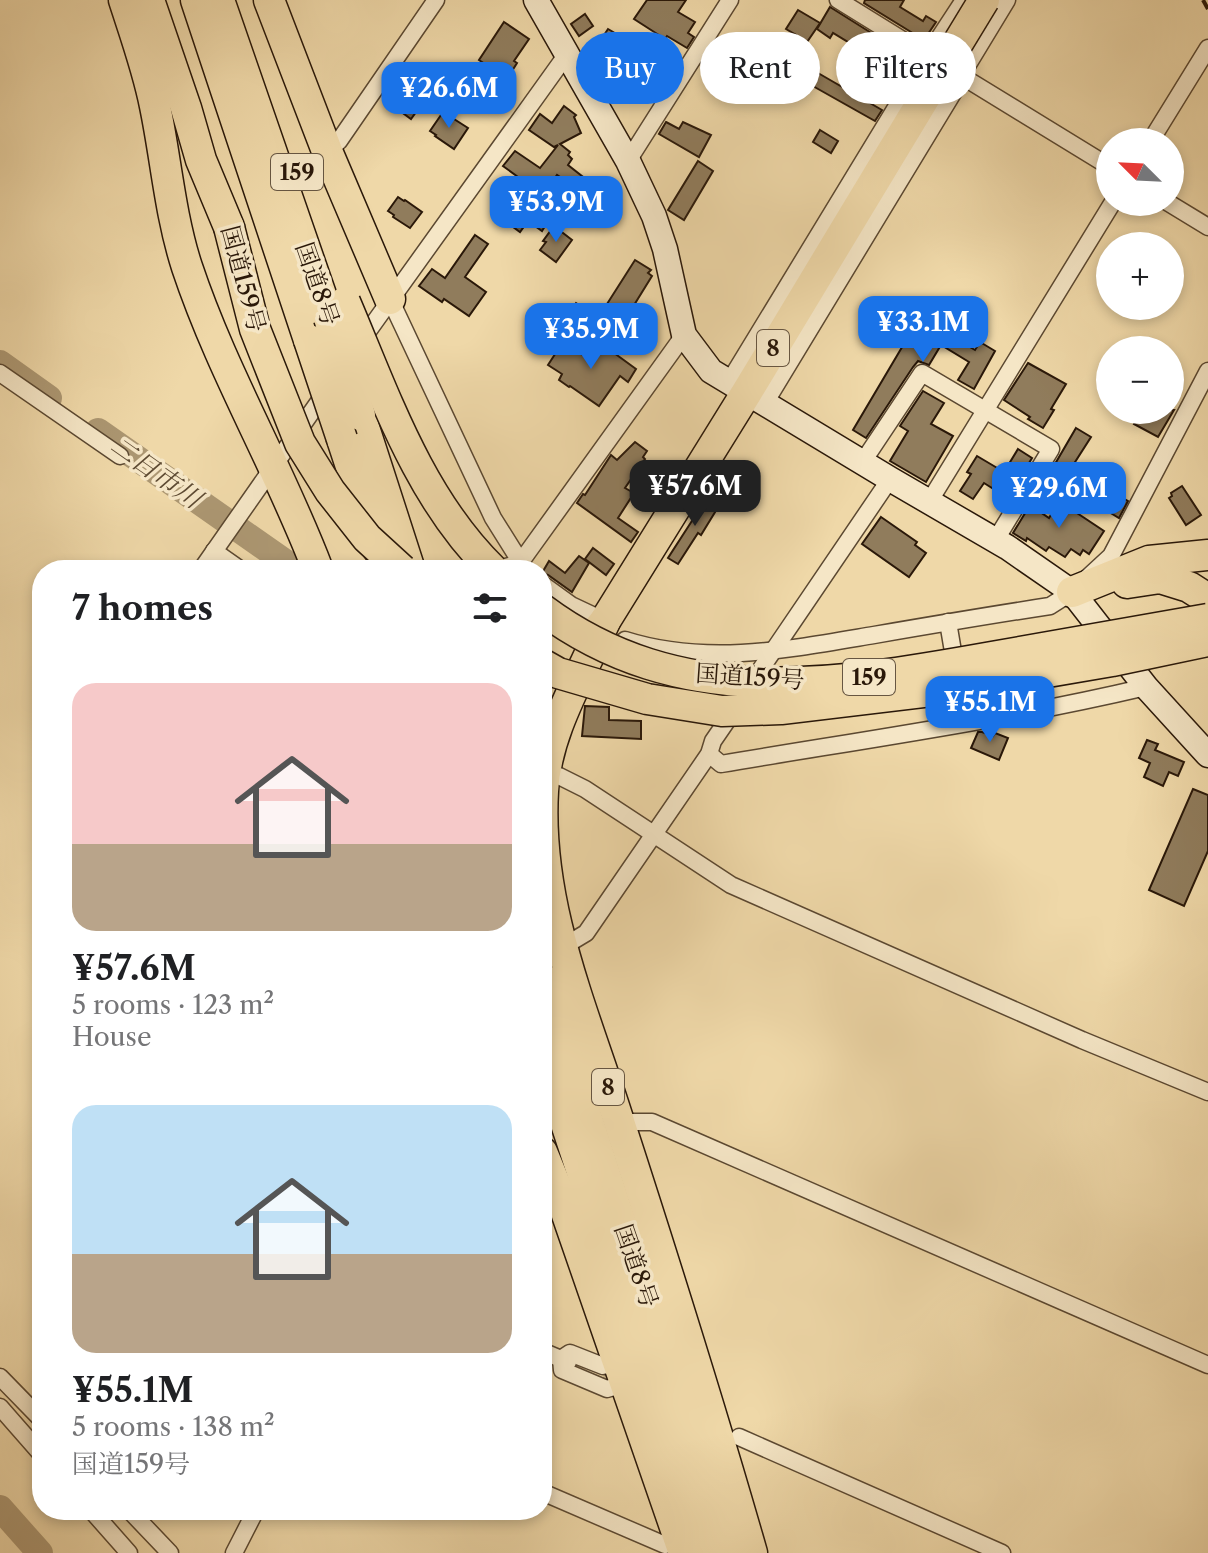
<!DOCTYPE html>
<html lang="en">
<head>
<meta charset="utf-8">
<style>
  body { margin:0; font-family:"Libre Caslon Text","Noto Serif JP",serif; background:#f2f2f2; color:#202124; height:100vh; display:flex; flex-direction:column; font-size:30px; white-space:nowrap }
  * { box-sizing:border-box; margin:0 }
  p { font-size:26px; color:#757577 }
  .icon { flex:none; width:44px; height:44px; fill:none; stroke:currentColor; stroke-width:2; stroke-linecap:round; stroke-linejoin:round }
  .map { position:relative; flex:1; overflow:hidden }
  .drawer { position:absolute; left:32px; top:560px; width:520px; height:960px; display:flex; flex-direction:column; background:#fff; border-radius:32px; box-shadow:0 4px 12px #0003 }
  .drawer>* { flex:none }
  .hud { position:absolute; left:576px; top:32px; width:512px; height:72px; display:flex; gap:16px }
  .needle { width:52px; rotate:294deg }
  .fabs { position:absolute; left:1096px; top:128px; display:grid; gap:16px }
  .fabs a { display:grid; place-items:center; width:88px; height:88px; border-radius:50%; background:#fff; box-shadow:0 4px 12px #0003; font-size:40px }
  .price { position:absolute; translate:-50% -68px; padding:0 18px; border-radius:16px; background:#1a73e8; color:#fff; font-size:26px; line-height:52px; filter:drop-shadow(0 2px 4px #0008) }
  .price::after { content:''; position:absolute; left:50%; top:48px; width:24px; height:18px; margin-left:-12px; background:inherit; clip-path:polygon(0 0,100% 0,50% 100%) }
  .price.selected { background:#222; color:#fff }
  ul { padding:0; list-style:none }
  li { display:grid; align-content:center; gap:16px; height:424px; padding:0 40px }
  li span { display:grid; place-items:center; height:248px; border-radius:24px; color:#555 }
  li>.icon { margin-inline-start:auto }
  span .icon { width:144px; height:144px; fill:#fffc; stroke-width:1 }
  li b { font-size:34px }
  h2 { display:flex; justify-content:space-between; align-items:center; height:96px; padding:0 40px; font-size:34px }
  .chip { padding:0 28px; border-radius:36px; background:#fff; box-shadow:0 4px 12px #0003; font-size:28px; line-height:72px }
  .chip.selected { background:#1a73e8; color:#fff }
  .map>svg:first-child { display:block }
</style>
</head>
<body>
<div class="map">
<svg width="1208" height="1553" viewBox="0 0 1208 1553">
  <rect width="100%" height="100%" fill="#efd8a8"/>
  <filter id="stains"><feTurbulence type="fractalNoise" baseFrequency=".0025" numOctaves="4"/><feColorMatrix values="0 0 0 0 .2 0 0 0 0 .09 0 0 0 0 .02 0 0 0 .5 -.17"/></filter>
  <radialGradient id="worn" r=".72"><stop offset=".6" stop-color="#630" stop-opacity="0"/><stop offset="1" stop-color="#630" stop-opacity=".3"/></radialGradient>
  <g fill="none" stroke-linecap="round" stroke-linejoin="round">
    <!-- river -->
    <g stroke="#ac9772" stroke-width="26">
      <path d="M0,363L49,398"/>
      <path d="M98,431L288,564L316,570"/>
      <path d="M0,1508L40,1553"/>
    </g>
  </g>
  <!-- building -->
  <g fill="#907c5c" stroke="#2a1809" stroke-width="2">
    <path d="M647,0H686L678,12L695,22L688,33L694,37L687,48L667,36L665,39L634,19Z"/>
    <path d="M865,0H904L900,7L923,21L926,16L936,22L924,40L864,3Z"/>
    <path d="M830,7L900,51L879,83L857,70L865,57L854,51L856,47L833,33L830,38L817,29Z"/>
    <path d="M798,10L820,23L803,48L793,42L796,35L786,29Z"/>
    <path d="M585,14L593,26L579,36L571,24Z"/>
    <path d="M504,22L529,39L514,61L517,63L507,79L479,60Z"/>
    <path d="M608,29L620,36L607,59L597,53L598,51L595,49Z"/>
    <path d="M818,73L882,110L875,121L811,85Z"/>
    <path d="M411,87L426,98L411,119L396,108Z"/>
    <path d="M564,106L576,115L574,117L581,133L560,144L570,152L568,155L572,159L568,165L592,184L585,194L557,175L533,210L548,221L542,231L528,221L520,232L494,213L518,177L503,166L515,151L540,168L558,145L554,147L529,130L540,114L552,123Z"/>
    <path d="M443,112L468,128L454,149L435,136L436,135L430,131Z"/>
    <path d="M666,122L679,129L683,122L711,135L699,157L659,134Z"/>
    <path d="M820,130L838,141L831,153L813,142Z"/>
    <path d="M698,161L713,171L684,220L668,210Z"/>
    <path d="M398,197L404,201L405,200L422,212L410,228L393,217L394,215L388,211Z"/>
    <path d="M554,226L572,240L556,262L540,250L546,242L543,241Z"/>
    <path d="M475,235L488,244L465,277L486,292L469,316L444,299L442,302L419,286L432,269L445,278Z"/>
    <path d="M635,260L651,270L648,273L652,276L626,318L618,313L607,323V304Z"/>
    <path d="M576,303L590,312L576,332L562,323Z"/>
    <path d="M927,305L931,308L932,306L943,312L934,326L975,350L980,342L995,351L974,389L958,380L969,362L941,345L929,365L918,361L913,367L866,438L853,430Z"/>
    <path d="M599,342L636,369L628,382L620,376L599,406L570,386L569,387L559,380L562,374L548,365L559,348L562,351L566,345L588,358Z"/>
    <path d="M1028,363L1066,384L1051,409L1054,410L1043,428L1028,419L1030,417L1004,400Z"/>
    <path d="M923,391L944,403L931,424L953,436L926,482L890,461L908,431L900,426Z"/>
    <path d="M1122,410H1174L1158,437L1134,424L1137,419Z"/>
    <path d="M1076,428L1091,437L1068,473L1055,464Z"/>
    <path d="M635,442L647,451L643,457L645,459L625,488L634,493L618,518L638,532L631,542L577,503L583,494L585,495L611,455L617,460Z"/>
    <path d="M1018,449L1032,458L1008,498L984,483L973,499L960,491L971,474L967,472L977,456L1004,472Z"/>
    <path d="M1182,486L1201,515L1186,525L1169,498L1172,496L1171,493Z"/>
    <path d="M706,494L720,504L701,535L698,533L678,564L668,558L699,510L697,509Z"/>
    <path d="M1118,495L1128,501L1119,518L1109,512Z"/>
    <path d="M1061,498L1074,505L1071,509L1104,531L1089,554L1083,550L1080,555L1071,549L1065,557L1049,547L1046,551L1027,538L1026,541L1013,533L1030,505L1049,518Z"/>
    <path d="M881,517L917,542L915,545L926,553L909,577L862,544Z"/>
    <path d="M593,548L614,564L606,575L585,559Z"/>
    <path d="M579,556L589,563L572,592L548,575L542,573L549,561L565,573Z"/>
    <path d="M585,706L609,707V720L641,721V739L582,736Z"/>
    <path d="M978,732H982L993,736L995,733L1008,738L999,760L971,748Z"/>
    <path d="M1147,740L1158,744L1155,750L1184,762L1178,776L1169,772L1163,786L1144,777L1150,763L1139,758Z"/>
    <path d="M1193,789L1208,795V851L1184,906L1149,890Z"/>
  </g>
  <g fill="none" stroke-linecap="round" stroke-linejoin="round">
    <!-- street-tunnel -->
    <path stroke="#c8b288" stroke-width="16" stroke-dasharray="16 8" stroke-linecap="butt" d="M603,1377L627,1388"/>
    <!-- street casing -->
    <g stroke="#5b4831" stroke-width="19">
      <g id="street">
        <path d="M838,0L935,60"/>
        <path d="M955,72L1110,167"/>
        <path d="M1150,142L1208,48"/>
        <path d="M327,151L339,141L436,0"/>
        <path d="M628,161L730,0"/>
        <path d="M1167,202L1208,227"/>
        <path d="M390,299L493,518L525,569"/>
        <path d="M361,341L567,54"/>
        <path d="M0,373L120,456"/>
        <path d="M729,382L928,55L964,0"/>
        <path d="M765,403L956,88L967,66L1007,0"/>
        <path d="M862,463L922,373L1051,449L995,541"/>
        <path d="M929,502L1113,202"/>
        <path d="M214,551L241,570"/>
        <path d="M201,570L327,390"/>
        <path d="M495,570L520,563L684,335"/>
        <path d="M542,584L571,605L605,621"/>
        <path d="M948,622L965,723"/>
        <path d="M625,640C707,666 791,649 874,635C932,625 991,615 1050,606L1072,592L1111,556L1208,371"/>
        <path d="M752,682L890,479"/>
        <path d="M709,754L721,764C863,740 1006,720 1146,687"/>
        <path d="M559,776L585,789L731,885L1082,1040L1208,1092"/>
        <path d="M561,948L586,933L709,754L713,741L735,709"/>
        <path d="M619,1122H652L1208,1365"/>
        <path d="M542,1351L568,1362"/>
        <path d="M617,1361L603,1366L570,1353L561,1359L562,1370L607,1389L624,1384"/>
        <path d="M0,1377L42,1420"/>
        <path d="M0,1407L42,1455"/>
        <path d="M739,1437L1002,1553"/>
        <path d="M542,1492L665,1545L679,1541"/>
        <path d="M91,1510L129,1553"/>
        <path d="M129,1510L170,1553"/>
        <path d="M234,1553L256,1510"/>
      </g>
    </g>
    <!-- secondary casing -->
    <g stroke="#2a1809" stroke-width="27">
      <path id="secondary" d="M536,0L628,161L654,216L665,249L684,335L711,371L890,479L1007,547L1072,592L1146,687L1208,755"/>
    </g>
    <!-- highway casing -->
    <g stroke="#2a1809" stroke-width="33">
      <g id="highway">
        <path d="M124,0C135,34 148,70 155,106C166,159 170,215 187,267C222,372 279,467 318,570"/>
        <path d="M149,0L186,108L201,160L229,227"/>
        <path d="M196,0L309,340"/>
        <path d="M219,0L329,318"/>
        <path d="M269,0L327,151L390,299"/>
        <path d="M360,415L410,570"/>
        <path d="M342,439L378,549"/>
        <path d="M1127,583L1160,578L1189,587L1208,599"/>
        <path d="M1072,592L1149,561L1208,555"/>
        <path d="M605,621C582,675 546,731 543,791C536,908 586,1016 620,1125C666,1267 711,1410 752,1553"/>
        <path d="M592,637L605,621L747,392L939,74"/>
        <path d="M542,978L615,1205L730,1547"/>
        <path d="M542,1051L708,1553"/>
        <path d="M542,1152L563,1203L684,1553"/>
      </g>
    </g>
    <!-- street -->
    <use href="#street" stroke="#f5e6c6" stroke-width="16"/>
    <!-- secondary -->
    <use href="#secondary" stroke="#f5e6c6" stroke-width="24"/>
    <!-- highway -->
    <use href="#highway" stroke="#efd8a8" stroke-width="30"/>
    <!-- rail -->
    <path stroke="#2a1809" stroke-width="4" stroke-dasharray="14 14" stroke-linecap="butt" d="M1203,0L1208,9"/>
    <!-- highway-bridge casing -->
    <g stroke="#2a1809" stroke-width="33" stroke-linecap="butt">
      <g id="highway-bridge">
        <path d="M939,74L984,0"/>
        <path d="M229,227L255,329L300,443L330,491L367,538L402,570"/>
        <path d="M345,302C385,396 419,498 493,570"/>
        <path d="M329,318L360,415"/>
        <path d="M309,340L342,439"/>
        <path d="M542,609C680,712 835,685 992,657C1064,645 1136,632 1208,619"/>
        <path d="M542,664L558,673L647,699L722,711L781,709L948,689L1112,661L1208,641"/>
      </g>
    </g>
    <!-- highway-bridge -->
    <use href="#highway-bridge" stroke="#efd8a8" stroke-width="30"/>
  </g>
  <g text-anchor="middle" stroke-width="7" stroke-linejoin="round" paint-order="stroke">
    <!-- shield labels -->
    <g fill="#f5e6c6" stroke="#675642" stroke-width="2">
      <rect x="271" y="154" width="52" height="36" rx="6"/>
      <rect x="757" y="330" width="32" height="36" rx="6"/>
      <rect x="843" y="659" width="52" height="36" rx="6"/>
      <rect x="592" y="1069" width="32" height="36" rx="6"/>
    </g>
    <g font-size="22" font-weight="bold" fill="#2a1809">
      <text x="297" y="180">159</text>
      <text x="773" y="356">8</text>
      <text x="869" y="685">159</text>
      <text x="608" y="1095">8</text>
    </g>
    <!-- street labels -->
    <g font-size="24" fill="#2a1809" stroke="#f5e6c6">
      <text transform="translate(243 279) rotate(75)" y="8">国道159号</text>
      <text transform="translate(317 284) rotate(71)" y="8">国道8号</text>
      <text transform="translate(750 677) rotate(4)" y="8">国道159号</text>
      <text transform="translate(636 1266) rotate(71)" y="8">国道8号</text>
    </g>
    <!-- water labels -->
    <g font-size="26" font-style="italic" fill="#5e4b33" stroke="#f5e6c6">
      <text transform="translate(156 472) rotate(35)" y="9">二日市川</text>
    </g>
  </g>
  <rect width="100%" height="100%" filter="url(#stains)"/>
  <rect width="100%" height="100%" fill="url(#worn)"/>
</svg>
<div class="fabs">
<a><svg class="needle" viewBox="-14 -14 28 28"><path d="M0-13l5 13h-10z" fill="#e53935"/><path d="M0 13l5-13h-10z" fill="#757577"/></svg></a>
<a>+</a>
<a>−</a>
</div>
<b class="price" style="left:449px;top:130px">¥26.6M</b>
<b class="price" style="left:556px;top:244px">¥53.9M</b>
<b class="price" style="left:923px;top:364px">¥33.1M</b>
<b class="price" style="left:591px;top:371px">¥35.9M</b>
<b class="price selected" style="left:695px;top:528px">¥57.6M</b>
<b class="price" style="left:1059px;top:530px">¥29.6M</b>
<b class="price" style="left:990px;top:744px">¥55.1M</b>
<div class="hud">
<a class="chip selected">Buy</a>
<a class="chip">Rent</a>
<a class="chip">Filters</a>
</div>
<section class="drawer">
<h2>7 homes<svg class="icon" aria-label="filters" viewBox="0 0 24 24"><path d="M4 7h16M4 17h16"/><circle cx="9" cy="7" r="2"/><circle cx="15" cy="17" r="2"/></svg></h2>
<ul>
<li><span style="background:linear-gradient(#f6c9c9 65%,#b9a48a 0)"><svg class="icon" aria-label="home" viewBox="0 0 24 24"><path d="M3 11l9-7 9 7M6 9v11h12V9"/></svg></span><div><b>¥57.6M</b><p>5 rooms · 123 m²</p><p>House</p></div></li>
<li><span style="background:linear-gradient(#bfe0f5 60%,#b9a48a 0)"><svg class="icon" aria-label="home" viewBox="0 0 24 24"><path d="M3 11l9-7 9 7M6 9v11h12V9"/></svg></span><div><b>¥55.1M</b><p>5 rooms · 138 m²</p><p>国道159号</p></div></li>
</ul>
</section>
</div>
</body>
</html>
